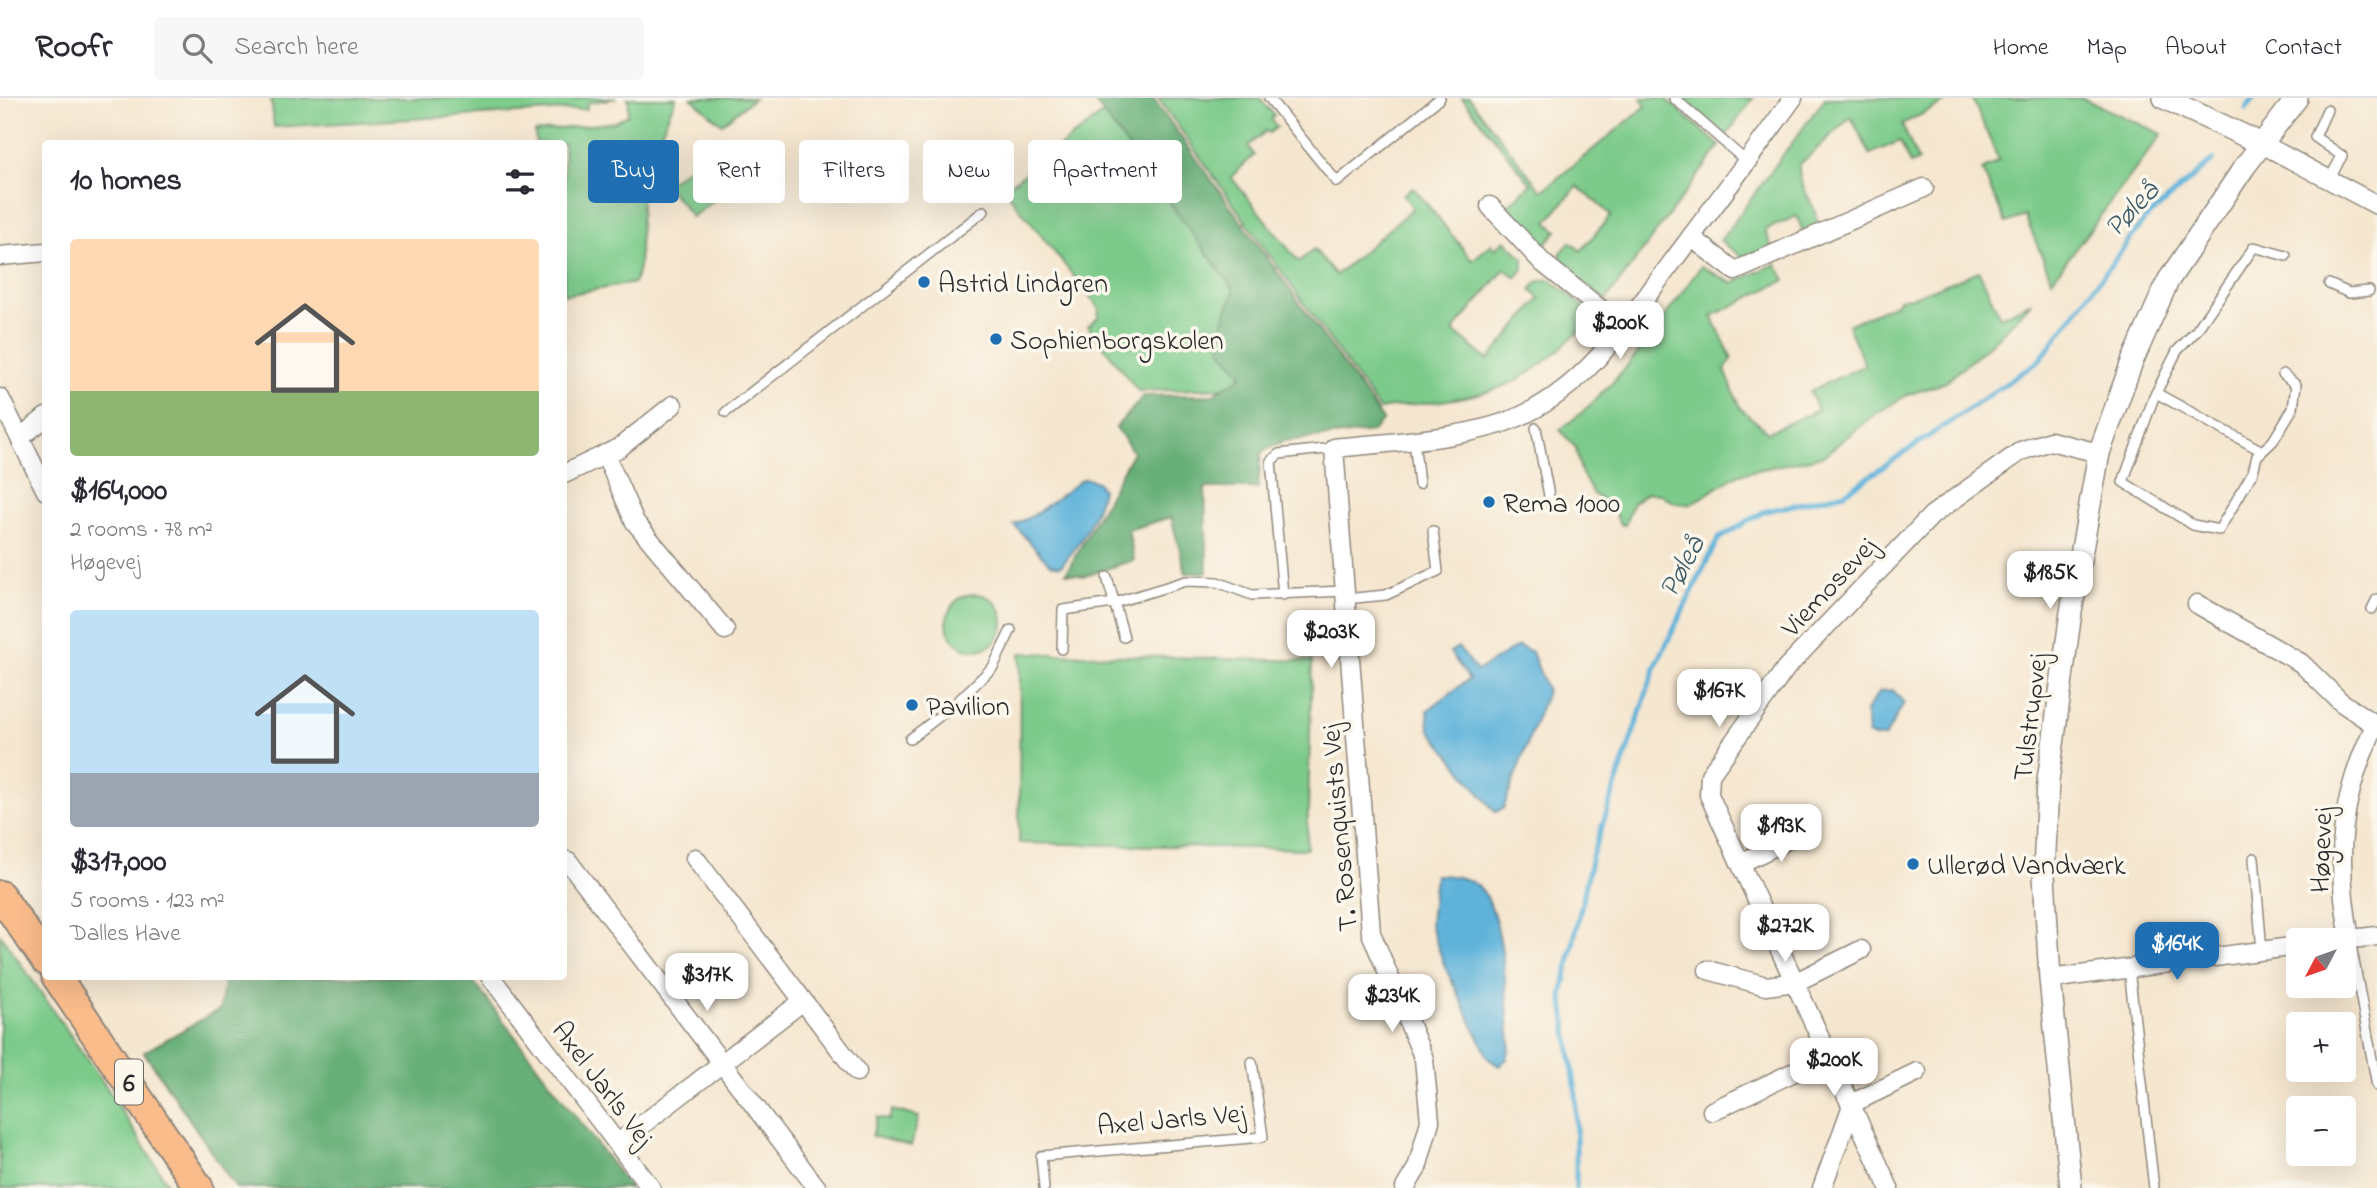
<!DOCTYPE html>
<html lang="en">
<head>
<meta charset="utf-8">
<style>
  body { margin:0; font-family:"Indie Flower",sans-serif; background:#f7f7f7; color:#2b2b33; height:100vh; display:flex; flex-direction:column; font-size:26px; white-space:nowrap }
  * { box-sizing:border-box; margin:0 }
  p { font-size:23px; color:#7c7c81 }
  .icon { flex:none; width:38px; height:38px; fill:none; stroke:currentColor; stroke-width:2; stroke-linecap:round; stroke-linejoin:round }
  .map { position:relative; flex:1; overflow:hidden }
  .details { position:absolute; left:42px; top:42px; width:525px; height:840px; display:flex; flex-direction:column; background:#fff; border-radius:7px; box-shadow:0 7px 28px #0002 }
  .details>* { flex:none }
  .hud { position:absolute; left:588px; top:42px; width:665px; height:63px; display:flex; gap:14px }
  .needle { width:46px; rotate:229deg }
  .controls { position:absolute; left:2286px; top:830px; display:grid; gap:14px }
  .controls a { display:grid; place-items:center; width:70px; height:70px; border-radius:7px; background:#fff; box-shadow:0 7px 28px #0002; font-size:35px }
  .price { position:absolute; translate:-50% -60px; padding:0 16px; border-radius:14px; background:#fff; color:#222; font-size:23px; line-height:46px; filter:drop-shadow(0 2px 4px #0008) }
  .price::after { content:''; position:absolute; left:50%; top:42px; width:21px; height:16px; margin-left:-10px; background:inherit; clip-path:polygon(0 0,100% 0,50% 100%) }
  .price.on { background:#1f6fb2; color:#fff }
  ul { padding:0; list-style:none }
  li { display:grid; align-content:center; gap:14px; height:371px; padding:0 28px }
  li span { display:grid; place-items:center; height:217px; border-radius:7px; color:#555 }
  li>.icon { margin-inline-start:auto }
  span .icon { width:126px; height:126px; fill:#fffc; stroke-width:1 }
  li b { font-size:30px }
  h2 { display:flex; justify-content:space-between; align-items:center; height:84px; padding:0 28px; font-size:30px }
  .pill { padding:0 24px; border-radius:7px; background:#fff; box-shadow:0 7px 28px #0002; font-size:24px; line-height:63px }
  .pill.on { background:#1f6fb2; color:#fff }
  header { display:flex; align-items:center; gap:42px; box-sizing:border-box; height:98px; padding:0 35px; background:#fff; border-bottom:2px solid #e1e1e2 }
  header strong { font-size:33px }
  nav { display:flex; gap:38px; margin-inline-start:auto; font-size:24px }
  .search { width:490px; height:63px; background:#f7f7f7; display:flex; align-items:center; gap:18px; box-sizing:border-box; padding:0 24px; border-radius:7px; color:#7c7c81; font-size:26px }
  .map>svg:first-child { display:block }
</style>
</head>
<body>
<header>
<strong>Roofr</strong>
<div class="search"><svg class="icon" aria-label="search" viewBox="0 0 24 24"><circle cx="10" cy="10" r="6"/><path d="M15 15l6 6"/></svg>Search here</div>
<nav><a>Home</a><a>Map</a><a>About</a><a>Contact</a></nav>
</header>
<div class="map">
<svg width="2377" height="1090" viewBox="0 0 2377 1090">
  <rect width="100%" height="100%" fill="#fbf7ec"/>
  <filter id="ink" filterUnits="userSpaceOnUse"><feTurbulence type="fractalNoise" baseFrequency=".0143" numOctaves="2"/><feDisplacementMap in="SourceGraphic" scale="14" xChannelSelector="R" yChannelSelector="G"/><feConvolveMatrix kernelMatrix="1 2 1 2 8 2 1 2 1" color-interpolation-filters="sRGB"/></filter>
  <filter id="wash" filterUnits="userSpaceOnUse"><feTurbulence type="fractalNoise" baseFrequency=".00686" numOctaves="4" result="noise"/><feDisplacementMap in="SourceGraphic" scale="28" xChannelSelector="R" yChannelSelector="G"/><feGaussianBlur stdDeviation="1.57" result="paint"/><feColorMatrix in="noise" values="0 0 0 0 0 0 0 0 0 0 0 0 0 0 0 0 0 1.4 0 .05"/><feComposite in="paint" operator="in"/></filter>
  <g filter="url(#wash)">
    <rect width="100%" height="100%" fill="#f5e6cf"/>
    <!-- green -->
    <g fill="#7dcb8b" stroke="#547b5b" stroke-width="2">
      <path d="M271,0H617L587,5V11L274,29Z"/>
      <path d="M627,0H676L642,78L639,170L634,185L564,197V46L536,45L535,34L615,24L628,17L629,2Z"/>
      <path d="M691,0H754L722,26Z"/>
      <path d="M1158,0H1260L1274,17L1271,21L1277,29L1269,35L1266,33L1248,48L1254,57L1231,79L1299,164L1314,151L1336,177L1413,110L1403,97L1413,89L1472,162L1492,146L1495,151L1505,142L1523,160V171L1516,180L1505,171L1453,233L1488,262L1540,201L1531,192L1537,184L1549,181L1595,217C1566,246 1536,278 1496,291C1459,303 1418,305 1379,311Z"/>
      <path d="M1462,0H1469L1542,93L1646,8L1641,0H1665L1720,48L1606,202L1561,168L1560,156L1570,144L1581,153L1611,117L1577,88L1547,124L1557,133L1546,145H1537L1505,110L1531,86Z"/>
      <path d="M1681,0H1753L1726,38Z"/>
      <path d="M1825,0H1954L1902,26L1918,63L1910,66L1900,43L1870,56L1851,19L1799,67C1797,91 1818,106 1818,129L1804,137L1797,118L1765,132L1772,150L1742,159L1720,143Z"/>
      <path d="M1972,0H2082L2162,36L2052,182L2025,118L2006,125L1982,72L1999,63Z"/>
      <path d="M1109,11L1241,192L1259,289L1138,293L1088,228L1098,220L1099,210L1004,91Z"/>
      <path d="M719,46L745,78L692,119L666,87Z"/>
      <path d="M1776,166L1785,182L1712,218L1732,261L1725,272L1740,310L1768,334L1818,312L1810,293L1865,267L1848,227L1897,205L1899,201L1916,198L1979,173L2000,219L2032,204L1997,240L1946,284L1907,297L1877,315L1823,358L1739,376L1691,406L1675,405L1660,396L1647,395L1633,405L1625,427L1620,426L1612,409L1593,396L1581,374L1576,350L1560,332C1620,288 1659,227 1701,168L1732,185Z"/>
      <circle cx="975" cy="524" r="28"/>
      <path d="M1020,555L1312,563L1307,751L1019,745Z"/>
      <path d="M0,836L107,990L170,1090H0Z"/>
      <path d="M892,1012L919,1019L911,1048L872,1038L877,1019L889,1022Z"/>
    </g>
    <!-- forest -->
    <g fill="#66af77" stroke="#486d51" stroke-width="2">
      <path d="M1092,0H1153L1383,322L1372,334L1283,343L1261,355L1258,390H1205L1207,475H1186L1171,419L1128,432L1134,462L1084,478L1066,475L1133,354L1116,329L1144,298L1211,297L1242,279C1238,266 1229,263 1222,252C1213,240 1230,207 1234,192Z"/>
      <path d="M225,878L470,879L630,1090H236L144,954L220,911Z"/>
    </g>
    <!-- water -->
    <g fill="#5eb3da" stroke="#446f82" stroke-width="2">
      <path d="M1084,380L1097,384L1102,392C1096,419 1080,446 1061,468L1050,466L1014,427L1034,417Z"/>
      <path d="M1518,548L1532,554L1547,593L1503,711L1495,714L1429,631L1428,612L1469,581L1450,554L1458,549L1477,573Z"/>
      <path d="M1893,592L1904,605L1885,639L1876,640L1868,636L1866,613L1880,593Z"/>
      <path d="M1435,777C1450,777 1470,779 1481,791C1506,821 1506,906 1510,946L1507,961L1499,968L1489,961L1444,866L1430,826Z"/>
    </g>
    <g fill="none" stroke-linecap="round" stroke-linejoin="round">
      <!-- stream -->
      <g stroke="#5eb3da" stroke-width="5">
        <path d="M2246,11L2254,0"/>
        <path d="M1576,1090V994L1562,897L1592,758L1656,567L1718,441L1763,414L1845,395L2039,263L2145,121L2213,62"/>
      </g>
    </g>
  </g>
  <g filter="url(#ink)">
    <g fill="none" stroke-linecap="round" stroke-linejoin="round">
      <!-- service casing -->
      <g stroke="#90887d" stroke-width="12">
        <g id="service">
          <path d="M1269,0L1337,84L1440,0"/>
          <path d="M1674,0L1747,64"/>
          <path d="M2327,12L2315,39L2342,58L2329,82"/>
          <path d="M2329,186L2349,195L2369,193"/>
          <path d="M2283,276L2296,287L2293,310L2273,343L2257,358L2253,374L2219,432L2193,427L2123,384L2154,299L2177,253L2196,233L2254,149L2286,158"/>
          <path d="M2156,295L2262,353"/>
          <path d="M726,314L984,113"/>
          <path d="M1536,330L1551,408"/>
          <path d="M1414,342L1419,386"/>
          <path d="M1107,479L1124,539"/>
          <path d="M1283,497L1271,363L1279,356L1334,350"/>
          <path d="M1345,501L1386,497L1438,473L1433,433"/>
          <path d="M2372,511L2377,501"/>
          <path d="M1062,551L1063,512L1114,505L1186,483L1217,484L1252,497L1345,493"/>
          <path d="M910,641L955,606L993,569L1011,532"/>
          <path d="M2254,760L2262,853"/>
          <path d="M2350,841L2377,988"/>
          <path d="M2129,871L2154,1090"/>
          <path d="M1044,1090L1041,1058L1263,1039L1252,964"/>
        </g>
      </g>
      <!-- minor casing -->
      <g stroke="#90887d" stroke-width="21">
        <g id="minor">
          <path d="M2262,46L2377,107"/>
          <path d="M1490,108L1543,165L1623,229"/>
          <path d="M1691,139L1735,173L1924,90"/>
          <path d="M0,158L46,154"/>
          <path d="M0,300L46,393"/>
          <path d="M21,339L46,319"/>
          <path d="M605,356L635,424L725,532"/>
          <path d="M564,376L619,350L673,307"/>
          <path d="M2197,506L2301,565L2341,604L2375,627"/>
          <path d="M695,760L857,974"/>
          <path d="M568,763L817,1090"/>
          <path d="M1741,765L1803,734"/>
          <path d="M2350,841C2335,760 2339,699 2377,624"/>
          <path d="M2343,842L2377,838"/>
          <path d="M1708,872L1766,888L1796,884L1861,852"/>
          <path d="M490,878L651,1090"/>
          <path d="M2050,881L2298,848"/>
          <path d="M1712,1013L1830,957"/>
          <path d="M617,1046L803,903"/>
          <path d="M1405,1090L1417,1070L1430,1023L1424,961L1371,835L1334,350C1392,344 1476,341 1527,315C1591,283 1628,222 1670,167C1711,112 1753,56 1793,0"/>
          <path d="M1822,1090L1853,1005L1917,974"/>
          <path d="M1889,1090L1709,697L1710,677L1786,570L1932,417L2021,353L2050,343L2099,355"/>
        </g>
      </g>
      <!-- tertiary casing -->
      <g stroke="#90887d" stroke-width="24">
        <g id="tertiary">
          <path d="M2164,0L2262,46"/>
          <path d="M2071,1090L2050,881L2044,777L2048,683L2071,514L2099,355L2132,264L2168,183L2245,68L2297,0"/>
        </g>
      </g>
      <!-- trunk casing -->
      <g stroke="#90887d" stroke-width="32">
        <g id="trunk">
          <path d="M0,797L46,863"/>
          <path d="M56,878L199,1090"/>
        </g>
      </g>
      <!-- service -->
      <use href="#service" stroke="#fff" stroke-width="9"/>
      <!-- minor -->
      <use href="#minor" stroke="#fff" stroke-width="18"/>
      <!-- tertiary -->
      <use href="#tertiary" stroke="#fff" stroke-width="21"/>
      <!-- trunk -->
      <use href="#trunk" stroke="#fabc8b" stroke-width="28"/>
    </g>
  </g>
  <!-- markers -->
  <g fill="#1f6fb2" stroke="#fbf7ec" stroke-width="2.5">
    <circle cx="924" cy="184" r="7"/>
    <circle cx="996" cy="241" r="7"/>
    <circle cx="1489" cy="404" r="7"/>
    <circle cx="912" cy="607" r="7"/>
    <circle cx="1913" cy="766" r="7"/>
  </g>
  <g text-anchor="middle" stroke-width="7" stroke-linejoin="round" paint-order="stroke">
    <!-- shield labels -->
    <rect fill="#fbf7ec" stroke="#696865" stroke-width="2" x="115" y="961.5" width="28" height="45" rx="5"/>
    <g font-size="26" font-weight="bold" fill="#2b2b2b">
      <text x="129" y="993">6</text>
    </g>
    <!-- poi labels -->
    <g font-size="28" fill="#2b2b2b" stroke="#fbf7ec" text-anchor="start">
      <text x="938" y="194">Astrid Lindgren</text>
      <text x="1010" y="251">Sophienborgskolen</text>
      <text x="1503" y="414">Rema 1000</text>
      <text x="926" y="617">Pavilion</text>
      <text x="1927" y="776">Ullerød Vandværk</text>
    </g>
    <!-- street labels -->
    <g font-size="28" fill="#2b2b2b" stroke="#fbf7ec">
      <text transform="translate(1828 488) rotate(-47)" y="10">Viemosevej</text>
      <text transform="translate(2029 619) rotate(-83)" y="10">Tulstrupvej</text>
      <text transform="translate(1338 730) rotate(-95)" y="10">T. Rosenquists Vej</text>
      <text transform="translate(2320 752) rotate(-88)" y="10">Høgevej</text>
      <text transform="translate(604 985) rotate(53)" y="10">Axel Jarls Vej</text>
      <text transform="translate(1171 1020) rotate(-5)" y="10">Axel Jarls Vej</text>
    </g>
    <!-- water labels -->
    <g font-size="30" font-style="italic" fill="#3d5b68" stroke="#fbf7ec">
      <text transform="translate(2131 110) rotate(-47)" y="10">Pøleå</text>
      <text transform="translate(1681 468) rotate(-62)" y="10">Pøleå</text>
    </g>
  </g>
</svg>
<div class="controls">
<a><svg class="needle" viewBox="-14 -14 28 28"><path d="M0-13l5 13h-10z" fill="#e53935"/><path d="M0 13l5-13h-10z" fill="#7c7c81"/></svg></a>
<a>+</a>
<a>−</a>
</div>
<b class="price" style="left:1620px;top:263px">$200K</b>
<b class="price" style="left:2050px;top:513px">$185K</b>
<b class="price" style="left:1331px;top:572px">$203K</b>
<b class="price" style="left:1719px;top:631px">$167K</b>
<b class="price" style="left:1781px;top:766px">$193K</b>
<b class="price" style="left:1785px;top:866px">$272K</b>
<b class="price on" style="left:2177px;top:884px">$164K</b>
<b class="price" style="left:707px;top:915px">$317K</b>
<b class="price" style="left:1392px;top:936px">$234K</b>
<b class="price" style="left:1834px;top:1000px">$200K</b>
<div class="hud">
<a class="pill on">Buy</a>
<a class="pill">Rent</a>
<a class="pill">Filters</a>
<a class="pill">New</a>
<a class="pill">Apartment</a>
</div>
<section class="details">
<h2>10 homes<svg class="icon" aria-label="filters" viewBox="0 0 24 24"><path d="M4 7h16M4 17h16"/><circle cx="9" cy="7" r="2"/><circle cx="15" cy="17" r="2"/></svg></h2>
<ul>
<li><span style="background:linear-gradient(#ffd9b3 70%,#8fb573 0)"><svg class="icon" aria-label="home" viewBox="0 0 24 24"><path d="M3 11l9-7 9 7M6 9v11h12V9"/></svg></span><div><b>$164,000</b><p>2 rooms · 78 m²</p><p>Høgevej</p></div></li>
<li><span style="background:linear-gradient(#bfe0f5 75%,#9aa5b1 0)"><svg class="icon" aria-label="home" viewBox="0 0 24 24"><path d="M3 11l9-7 9 7M6 9v11h12V9"/></svg></span><div><b>$317,000</b><p>5 rooms · 123 m²</p><p>Dalles Have</p></div></li>
</ul>
</section>
</div>
</body>
</html>
